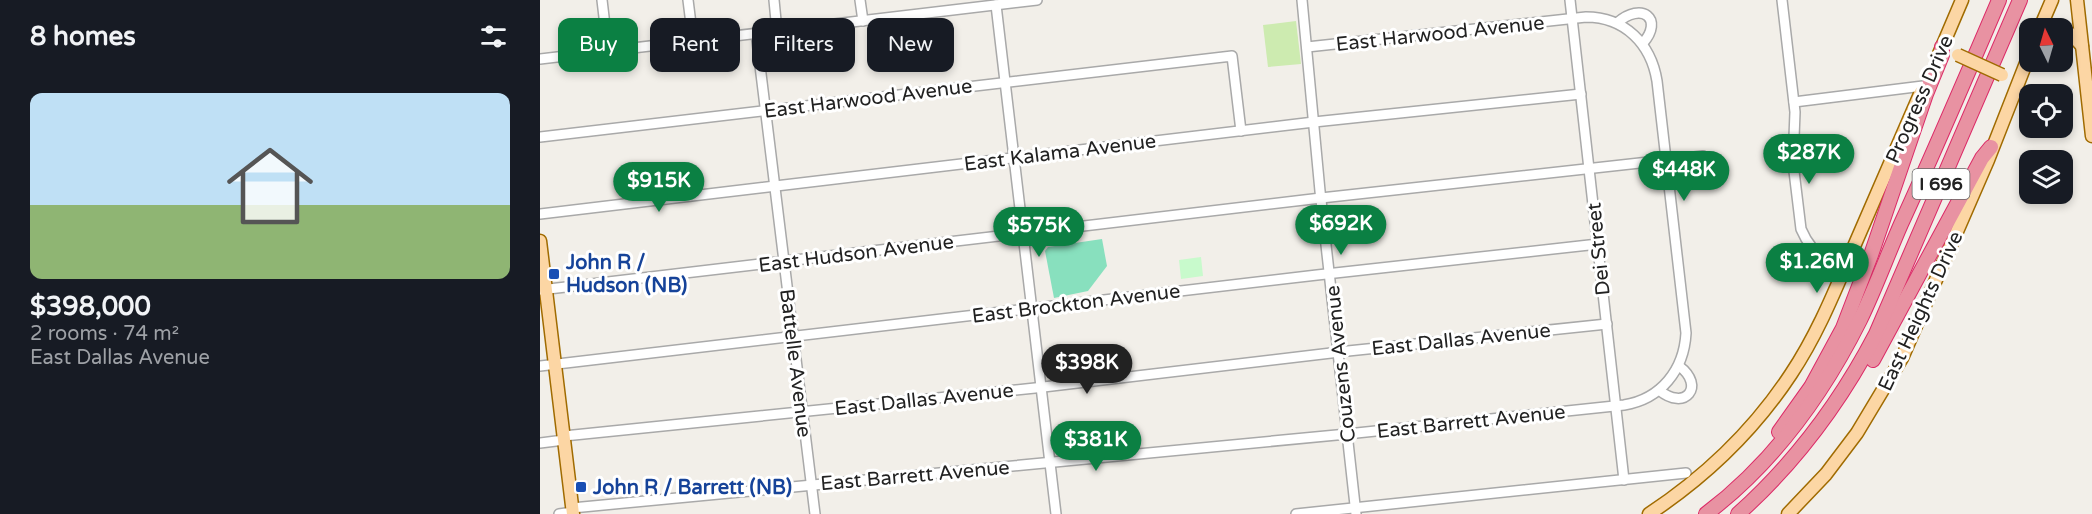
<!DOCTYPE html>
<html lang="en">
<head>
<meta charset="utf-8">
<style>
  body { margin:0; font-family:"Varela Round",sans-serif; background:#242831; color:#f1f3f6; height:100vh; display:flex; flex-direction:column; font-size:22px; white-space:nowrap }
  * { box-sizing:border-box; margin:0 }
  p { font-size:20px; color:#9ea1a6 }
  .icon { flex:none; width:33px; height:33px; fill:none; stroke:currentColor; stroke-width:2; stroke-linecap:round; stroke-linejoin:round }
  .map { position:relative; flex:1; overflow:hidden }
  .details { display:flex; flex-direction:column; background:#171b24; width:540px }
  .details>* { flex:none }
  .hud { position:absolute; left:18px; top:18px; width:570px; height:54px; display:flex; gap:12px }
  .needle { width:39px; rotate:355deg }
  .controls { position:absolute; left:1479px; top:18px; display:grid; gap:12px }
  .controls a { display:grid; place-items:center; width:54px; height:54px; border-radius:12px; background:#171b24; box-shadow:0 3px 9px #0003; font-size:30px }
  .price { position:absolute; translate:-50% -51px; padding:0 14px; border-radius:21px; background:#0b8043; color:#fff; font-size:20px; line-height:39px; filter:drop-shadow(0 2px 3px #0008) }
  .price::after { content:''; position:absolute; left:50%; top:36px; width:18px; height:14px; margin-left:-9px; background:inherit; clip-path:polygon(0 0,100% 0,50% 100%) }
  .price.active { background:#222; color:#fff }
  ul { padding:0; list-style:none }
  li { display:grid; align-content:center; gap:12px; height:318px; padding:0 30px }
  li+li { border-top:2px solid #363941 }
  li span { display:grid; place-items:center; height:186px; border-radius:12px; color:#555 }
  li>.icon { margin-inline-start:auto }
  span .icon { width:108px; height:108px; fill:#fffc; stroke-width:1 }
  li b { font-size:26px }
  h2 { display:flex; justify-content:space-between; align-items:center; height:72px; padding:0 30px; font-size:26px }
  .tag { padding:0 21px; border-radius:12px; background:#171b24; box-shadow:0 3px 9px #0003; font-size:21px; line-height:54px }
  .tag.active { background:#0b8043; color:#fff }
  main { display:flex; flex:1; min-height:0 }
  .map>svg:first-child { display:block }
</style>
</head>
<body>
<main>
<section class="details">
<h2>8 homes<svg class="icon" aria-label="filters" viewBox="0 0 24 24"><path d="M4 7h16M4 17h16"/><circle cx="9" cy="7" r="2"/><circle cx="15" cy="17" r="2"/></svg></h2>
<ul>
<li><span style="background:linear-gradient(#bfe0f5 60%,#8fb573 0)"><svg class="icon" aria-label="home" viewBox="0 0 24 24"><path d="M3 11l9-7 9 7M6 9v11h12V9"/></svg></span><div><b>$398,000</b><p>2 rooms · 74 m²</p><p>East Dallas Avenue</p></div></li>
</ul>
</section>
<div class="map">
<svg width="1552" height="514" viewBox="0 0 1552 514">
  <rect width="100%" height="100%" fill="#f2efe9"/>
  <!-- grass -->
  <path fill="#cdebb0" d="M756,21L761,64L728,67L723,25Z"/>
  <!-- park -->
  <path fill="#c8facc" d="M661,257L663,276L641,279L639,260Z"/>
  <!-- pitch -->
  <path fill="#88e0be" d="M562,239L567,266L548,291L514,298L505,251L508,247Z"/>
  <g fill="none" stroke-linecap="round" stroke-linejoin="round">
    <!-- minor casing -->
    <g stroke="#a9a9a9" stroke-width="12">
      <g id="minor">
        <path d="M62,0L68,51"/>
        <path d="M148,0L153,40"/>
        <path d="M234,0L237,31"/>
        <path d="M320,0L323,21"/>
        <path d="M762,0L780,191L816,514"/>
        <path d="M1030,0L1084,480"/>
        <path d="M1242,0L1255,112L1253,163L1261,229L1266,239L1273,249L1306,265"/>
        <path d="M456,5L516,514"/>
        <path d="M1077,23C1102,1 1124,19 1103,43"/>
        <path d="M216,33L275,514"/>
        <path d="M0,59L497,0"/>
        <path d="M1254,102L1383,86"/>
        <path d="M0,137L692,56L701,131"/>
        <path d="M0,214L774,122L1041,94"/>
        <path d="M0,290L781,198L1163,156"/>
        <path d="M0,366L777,275L1058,244"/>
        <path d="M1119,390C1145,412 1166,386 1139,366"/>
        <path d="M24,436L495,388L808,351L1067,324"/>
        <path d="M0,443L24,440"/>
        <path d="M32,508L807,434L1084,405C1121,399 1144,370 1146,333L1117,81C1111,44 1085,17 1046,17L767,47"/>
        <path d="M19,514L33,512"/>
        <path d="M756,514L1146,473"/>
      </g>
    </g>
    <!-- major casing -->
    <g stroke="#a06b00" stroke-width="15">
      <g id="major">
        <path d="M1537,0L1552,136"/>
        <path d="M1500,28L1512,0"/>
        <path d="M1522,31L1531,34L1542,46"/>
        <path d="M1399,54L1422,0"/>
        <path d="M0,241L33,514"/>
        <path d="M1109,514C1165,477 1214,430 1251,374C1277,335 1294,293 1312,251C1335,198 1358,145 1381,92"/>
        <path d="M1248,514L1286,474L1317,433L1362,358L1448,160L1490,53"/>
      </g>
    </g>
    <!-- highway casing -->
    <g stroke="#dc2a67" stroke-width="16">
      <g id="highway">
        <path d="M1333,360L1442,158L1451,147"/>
        <path d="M1239,432L1271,387L1303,328L1331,255L1386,94L1402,55V47"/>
        <path d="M1166,514C1232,464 1283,394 1320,320C1335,289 1347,256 1361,224C1395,150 1427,75 1459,0"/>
        <path d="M1198,514C1256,462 1300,403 1336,334L1480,0"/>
      </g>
    </g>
    <!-- minor -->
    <use href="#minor" stroke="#fff" stroke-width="9"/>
    <!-- major -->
    <use href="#major" stroke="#fcd6a4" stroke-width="12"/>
    <!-- highway -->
    <use href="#highway" stroke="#e892a2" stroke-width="14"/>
    <!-- major-bridge casing -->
    <g stroke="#a06b00" stroke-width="15" stroke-linecap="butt">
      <path id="major-bridge" d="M1418,55L1462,75"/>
    </g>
    <!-- major-bridge -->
    <use href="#major-bridge" stroke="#fcd6a4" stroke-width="12"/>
  </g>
  <!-- markers -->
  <g fill="#1a4fb4" stroke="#fff" stroke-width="2">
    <rect x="8" y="268" width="12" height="12" rx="3"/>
    <rect x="35" y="481" width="12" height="12" rx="3"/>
  </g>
  <g text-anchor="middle" stroke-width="6" stroke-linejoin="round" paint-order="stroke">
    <!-- shield labels -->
    <rect fill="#fff" stroke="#646464" stroke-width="1.5" x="1372.5" y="169" width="57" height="30" rx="4.5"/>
    <g font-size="18" font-weight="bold" fill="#222">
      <text x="1401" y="190">I 696</text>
    </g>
    <!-- street labels -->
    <g font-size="20" fill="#222" stroke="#fff">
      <text transform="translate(900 33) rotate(-6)" y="7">East Harwood Avenue</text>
      <text transform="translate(328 98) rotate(-7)" y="7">East Harwood Avenue</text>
      <text transform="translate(1379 99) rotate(-66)" y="7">Progress Drive</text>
      <text transform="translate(520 152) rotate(-7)" y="7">East Kalama Avenue</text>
      <text transform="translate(1058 249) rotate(-96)" y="7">Dei Street</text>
      <text transform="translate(316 253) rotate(-7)" y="7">East Hudson Avenue</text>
      <text transform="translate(536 303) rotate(-7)" y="7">East Brockton Avenue</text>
      <text transform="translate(1380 311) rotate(-65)" y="7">East Heights Drive</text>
      <text transform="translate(921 339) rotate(-6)" y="7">East Dallas Avenue</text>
      <text transform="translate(256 363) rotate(83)" y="7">Battelle Avenue</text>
      <text transform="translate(800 364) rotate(-96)" y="7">Couzens Avenue</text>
      <text transform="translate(384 399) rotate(-6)" y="7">East Dallas Avenue</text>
      <text transform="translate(931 421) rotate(-6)" y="7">East Barrett Avenue</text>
      <text transform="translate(375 475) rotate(-5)" y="7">East Barrett Avenue</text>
    </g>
    <!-- transit labels -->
    <g font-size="20" font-weight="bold" fill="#164399" stroke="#fff" text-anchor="start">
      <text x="26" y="269">John R /<tspan x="26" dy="23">Hudson (NB)</tspan></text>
      <text x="53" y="494">John R / Barrett (NB)</text>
    </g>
  </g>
</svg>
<div class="controls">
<a><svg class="needle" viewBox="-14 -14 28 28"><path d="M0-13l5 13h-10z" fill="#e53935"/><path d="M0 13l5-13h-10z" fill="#9ea1a6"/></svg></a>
<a><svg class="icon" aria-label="locate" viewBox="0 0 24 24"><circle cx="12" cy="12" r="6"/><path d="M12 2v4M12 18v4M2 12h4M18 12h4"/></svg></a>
<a><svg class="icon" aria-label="layers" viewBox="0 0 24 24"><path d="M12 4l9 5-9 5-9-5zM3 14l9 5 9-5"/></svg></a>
</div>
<b class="price" style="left:1269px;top:185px">$287K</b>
<b class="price" style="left:1144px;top:202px">$448K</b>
<b class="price" style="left:119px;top:213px">$915K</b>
<b class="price" style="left:801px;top:256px">$692K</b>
<b class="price" style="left:499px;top:258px">$575K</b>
<b class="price" style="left:1277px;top:294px">$1.26M</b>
<b class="price active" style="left:547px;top:395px">$398K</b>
<b class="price" style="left:556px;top:472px">$381K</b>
<div class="hud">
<a class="tag active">Buy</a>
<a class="tag">Rent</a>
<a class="tag">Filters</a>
<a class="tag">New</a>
</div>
</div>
</main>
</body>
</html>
